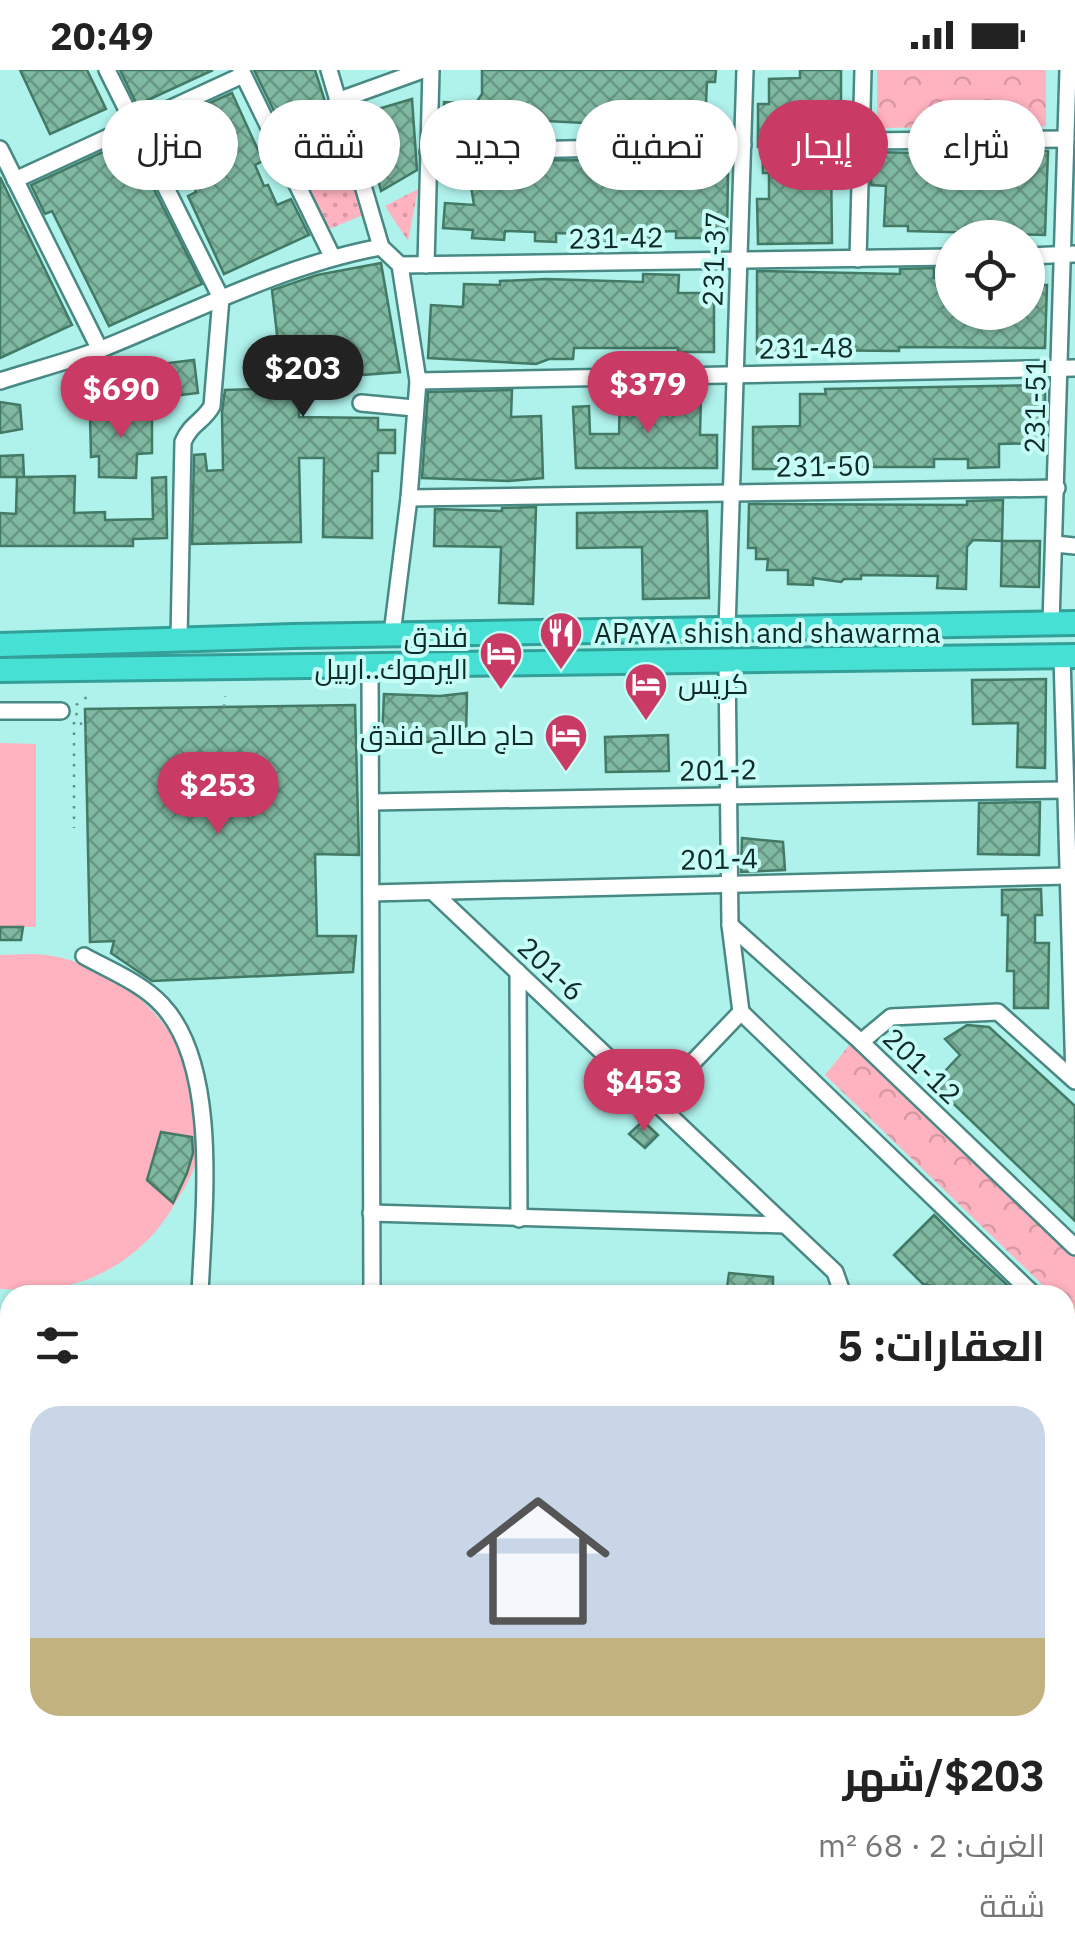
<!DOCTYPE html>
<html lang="ar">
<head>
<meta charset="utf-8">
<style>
  body { margin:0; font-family:"IBM Plex Sans",Cairo,sans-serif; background:#f2f2f2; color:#222; direction:rtl; height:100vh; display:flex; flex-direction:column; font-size:38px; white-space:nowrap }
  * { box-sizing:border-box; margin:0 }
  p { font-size:32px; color:#767676 }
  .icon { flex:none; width:55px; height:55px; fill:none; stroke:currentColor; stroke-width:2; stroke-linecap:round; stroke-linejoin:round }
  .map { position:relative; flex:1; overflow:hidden; direction:ltr }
  .sheet { position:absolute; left:0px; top:1215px; width:1075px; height:670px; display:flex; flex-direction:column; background:#fff; border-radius:30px 30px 0 0; box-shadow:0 2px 8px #0004; direction:rtl }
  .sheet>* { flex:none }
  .hud { position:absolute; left:30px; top:30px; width:1015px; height:90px; direction:rtl; display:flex; gap:20px }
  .fabs { position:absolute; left:935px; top:150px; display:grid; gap:20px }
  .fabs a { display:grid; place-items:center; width:110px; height:110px; border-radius:50%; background:#fff; box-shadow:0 2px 8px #0004; font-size:50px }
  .price { position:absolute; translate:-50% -85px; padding:0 22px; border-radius:35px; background:#c93b64; color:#fff; font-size:32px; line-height:65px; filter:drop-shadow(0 2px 5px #0008) }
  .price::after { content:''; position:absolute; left:50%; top:60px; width:30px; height:22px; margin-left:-15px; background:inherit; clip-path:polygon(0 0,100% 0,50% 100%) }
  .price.on { background:#222; color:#fff }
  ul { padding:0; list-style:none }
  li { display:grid; align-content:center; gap:20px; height:530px; padding:0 30px }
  li span { display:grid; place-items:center; height:310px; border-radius:30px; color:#555 }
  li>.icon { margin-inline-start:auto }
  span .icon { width:180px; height:180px; fill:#fffc; stroke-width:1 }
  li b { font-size:42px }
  h2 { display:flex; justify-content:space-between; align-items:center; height:120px; padding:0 30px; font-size:42px }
  .pill { padding:0 35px; border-radius:45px; background:#fff; box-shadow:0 2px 8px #0004; font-size:35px; line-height:90px }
  .pill.on { background:#c93b64; color:#fff }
  .status { display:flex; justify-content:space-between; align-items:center; height:70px; padding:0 50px; background:#fff; direction:ltr }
  .status svg { height:28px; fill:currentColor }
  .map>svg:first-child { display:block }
</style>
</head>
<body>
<div class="status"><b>20:49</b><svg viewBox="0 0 49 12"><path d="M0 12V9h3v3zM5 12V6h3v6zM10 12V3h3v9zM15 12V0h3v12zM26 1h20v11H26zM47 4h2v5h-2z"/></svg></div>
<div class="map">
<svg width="1075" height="1885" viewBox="0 0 1075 1885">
  <defs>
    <pattern id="grass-dots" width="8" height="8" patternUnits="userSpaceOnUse" patternTransform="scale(2.5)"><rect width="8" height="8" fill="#ffb2bf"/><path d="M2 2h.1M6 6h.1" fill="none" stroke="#d999a4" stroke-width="1.8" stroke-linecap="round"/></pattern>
    <pattern id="forest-crowns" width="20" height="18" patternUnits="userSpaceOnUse" patternTransform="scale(2.5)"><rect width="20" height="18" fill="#ffb2bf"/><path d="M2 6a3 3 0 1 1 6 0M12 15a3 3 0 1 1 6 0" fill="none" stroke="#d999a4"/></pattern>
    <pattern id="building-cross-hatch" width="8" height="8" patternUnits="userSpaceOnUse" patternTransform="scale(2.5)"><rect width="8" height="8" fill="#80b9a2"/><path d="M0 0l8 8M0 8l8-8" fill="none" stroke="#679784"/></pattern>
  </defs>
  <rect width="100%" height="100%" fill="#aff2eb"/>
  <!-- grass -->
  <g fill="url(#grass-dots)">
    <path d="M349,102L363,145L327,160L307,118Z"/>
    <path d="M418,119L408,171L385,136Z"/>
  </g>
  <!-- forest -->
  <g fill="url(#forest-crowns)">
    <path d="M877,0H1046V56L877,58Z"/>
    <path d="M851,973L1075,1184V1246L1065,1236V1225H1053L825,1005Z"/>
  </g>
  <!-- garden -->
  <g fill="#ffb2bf">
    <path d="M0,673L36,674V857H0Z"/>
    <path d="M0,885C15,885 31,883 46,885C140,898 217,991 197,1087C194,1104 183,1121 174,1135C148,1181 100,1214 46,1219C31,1221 15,1219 0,1219Z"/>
  </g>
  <!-- building -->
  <g fill="url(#building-cross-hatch)" stroke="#427a66" stroke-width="2.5">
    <path d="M20,0H87L106,39L50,64Z"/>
    <path d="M120,0H213L137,35Z"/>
    <path d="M254,0H315L343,88L338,90L336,107L311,117Z"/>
    <path d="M482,0H716L715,12H707L705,54L629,50V44L605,42L604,54L546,51V60L467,56L468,59L443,58L444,32L461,33L465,49L482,24Z"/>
    <path d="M800,0H841V55H834L835,90H831L832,173L758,174L757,129H769V103H763L762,77H758V34H769V9L800,8Z"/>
    <path d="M232,23L263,91L255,95L264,116L268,115L277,135L291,129L309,165L224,204L188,126L196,122L177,79L165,84L154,59L178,48L189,74L217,61L205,35Z"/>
    <path d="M412,29L417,100L381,121L361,44Z"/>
    <path d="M129,70L202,214L109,256L52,141L45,144L31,115Z"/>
    <path d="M1014,81H1048L1045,165L1011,164V157L986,156V163L908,161V156H884L886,116L871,115L872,82L964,84L963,88L1013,90Z"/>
    <path d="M563,90L678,92V103L728,104L727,168H676V161L650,162V172L581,173V164L556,163V172L535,171V162L505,161L504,170L472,168L473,160L443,158L445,133L474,135L469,103L503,98L502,92Z"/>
    <path d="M0,107L72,255L0,288Z"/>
    <path d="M381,193L400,302L298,310L299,347L378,348V360H395V383H378V401H372V468L323,467L324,388H299L301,472L192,474L194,385L205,384L207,401L223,400L222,342L225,320L283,318L272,220L317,205Z"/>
    <path d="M934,198V208H952V242H1028V215H1047L1045,278L899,277V281L796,280V284H757V201L900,204V199Z"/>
    <path d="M643,204L679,205L678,223H714V282H678V278H574L573,289H549L536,294L428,288L431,235L463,237L464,214L500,215V211L546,209L643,212Z"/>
    <path d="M194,290L198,323L164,327L160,294Z"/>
    <path d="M1045,315V373L999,374V397L968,398V389H934V397H826V393H788V399H753V357L800,356V324H826L825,319Z"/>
    <path d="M512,320L511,347L541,346L543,408L509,411L422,408L428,322Z"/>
    <path d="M620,325H701L700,365H717V398H576L573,337L589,336L590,364H619Z"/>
    <path d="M0,332L20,335L22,359L0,363Z"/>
    <path d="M152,337V383L137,384L136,408L99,407V386L91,387L90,344Z"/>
    <path d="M23,385L24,407L75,406L74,443L105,442V450L153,449L152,408L166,407L167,468L133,469V476H0V443L16,444L17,407H23H0V386Z"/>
    <path d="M1003,430L1002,471L973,470L967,477L966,519L937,518L938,506L861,505V509H844L841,512L813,508V515L788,514V500H767L768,489H756V478H748L749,434L967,435V431Z"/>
    <path d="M536,437L533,534L499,533L501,477L434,476L435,439L502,441V438Z"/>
    <path d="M707,441L709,528L643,529L642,477L577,478V443Z"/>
    <path d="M1002,471H1040L1039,517L1001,516Z"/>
    <path d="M1046,609L1045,698L1017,697L1018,653L973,654L972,610Z"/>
    <path d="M467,623L466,668H435V672L382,670L384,624L440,626Z"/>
    <path d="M355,635L359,785L315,784L317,866H356L353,902L152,911L111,883L114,871L90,872L85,639Z"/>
    <path d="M668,665L669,701L606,702L605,667Z"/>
    <path d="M1040,732L1039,785L978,784L979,733Z"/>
    <path d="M742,768L783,772L785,800L741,802Z"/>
    <path d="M1041,819L1042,845H1035V873H1049L1048,938H1014V901H1007L1008,845H1002V820Z"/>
    <path d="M0,857H23L21,870H0Z"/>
    <path d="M967,955L989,957L1075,1036V1151L933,1014L960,985L945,969Z"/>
    <path d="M643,1051L658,1065L645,1078L629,1064Z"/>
    <path d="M161,1062L192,1067L193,1083L187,1103L173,1133L147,1110Z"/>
    <path d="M934,1145L961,1172L1018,1225H940L942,1218L923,1214L894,1185Z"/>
    <path d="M729,1203L773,1207V1225H726Z"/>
  </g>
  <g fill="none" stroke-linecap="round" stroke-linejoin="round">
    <!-- minor casing -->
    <g stroke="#488984" stroke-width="20">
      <g id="minor">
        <path d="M107,0L221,228L212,336C203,352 191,353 183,372L179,568"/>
        <path d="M241,0L332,186"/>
        <path d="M329,0L381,177L400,195L418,311L409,428L392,564"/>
        <path d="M337,31L423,0"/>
        <path d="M861,71L1066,69"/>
        <path d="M0,79L100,280"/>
        <path d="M428,82L743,75"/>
        <path d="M15,110L243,5"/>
        <path d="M1028,186L1075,184"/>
        <path d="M858,189L863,0"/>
        <path d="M400,195L952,187"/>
        <path d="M426,195L431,0"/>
        <path d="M0,311C34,300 70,291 104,278C195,241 284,195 381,177"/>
        <path d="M418,311L1075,298"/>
        <path d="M361,333L414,338"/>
        <path d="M409,428L1057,418"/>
        <path d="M1055,474L1075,476"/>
        <path d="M1051,553L1068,0"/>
        <path d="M727,559L745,0"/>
        <path d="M1062,586L1074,1009"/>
        <path d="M727,591L730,855L741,942"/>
        <path d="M370,597L372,1225"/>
        <path d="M0,641H61"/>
        <path d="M371,732L1065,720"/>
        <path d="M433,822L835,1202L843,1225"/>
        <path d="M371,823L1068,806"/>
        <path d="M730,855L861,972L1075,1177"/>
        <path d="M84,886C109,900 142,913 162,935C221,998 203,1144 200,1225"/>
        <path d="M518,902L519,1149"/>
        <path d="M741,942L1034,1225"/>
        <path d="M861,972L891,947L998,942L1075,1011"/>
        <path d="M655,1032L741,942"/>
        <path d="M371,1143L785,1155"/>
        <path d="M1065,1255L1075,1265"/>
        <path d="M1065,1289L1075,1290"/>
        <path d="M0,1385L10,1387"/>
        <path d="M1065,1455L1075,1456"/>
        <path d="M0,1570L10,1571"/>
        <path d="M1065,1570L1075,1572"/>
        <path d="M1065,1698L1075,1700"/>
        <path d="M0,1719L10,1720"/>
        <path d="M1065,1735L1075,1737"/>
        <path d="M1065,1799L1075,1801"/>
        <path d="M257,1875L259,1885"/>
        <path d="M0,1879L42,1885"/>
        <path d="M476,1885V1875"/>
        <path d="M624,1885V1875"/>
        <path d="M658,1885L660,1875"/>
        <path d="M799,1885L801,1875"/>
      </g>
    </g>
    <!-- major casing -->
    <g stroke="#32a098" stroke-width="25">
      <g id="major">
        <path d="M0,1283H10"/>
        <path d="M0,1298L10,1297"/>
        <path d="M1065,1312H1075"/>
        <path d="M0,1319L10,1320"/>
        <path d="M1065,1342H1075"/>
      </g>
    </g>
    <!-- highway casing -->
    <g stroke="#32a098" stroke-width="28">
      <g id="highway">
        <path d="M0,575L293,566L1075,553"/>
        <path d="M0,600L1075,586"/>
      </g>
    </g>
    <!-- path -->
    <g stroke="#60908b" stroke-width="2.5" stroke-dasharray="2.5 8" stroke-linecap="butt">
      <path d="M76,635L87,627"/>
      <path d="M224,637L225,626"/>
      <path d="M76,643L86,664"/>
      <path d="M74,652V758"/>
    </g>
    <!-- minor -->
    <use href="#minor" stroke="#fff" stroke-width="15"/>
    <!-- major -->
    <use href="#major" stroke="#90ece6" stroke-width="20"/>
    <!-- highway -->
    <use href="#highway" stroke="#46e0d5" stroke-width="22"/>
  </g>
  <!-- icons -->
  <defs>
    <g id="restaurant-pin" transform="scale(2.25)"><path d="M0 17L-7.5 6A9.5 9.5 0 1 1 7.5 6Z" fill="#c93b64" stroke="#c7fdf7"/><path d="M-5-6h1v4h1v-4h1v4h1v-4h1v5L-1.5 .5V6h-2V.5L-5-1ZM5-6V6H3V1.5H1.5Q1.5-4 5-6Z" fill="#fff"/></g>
    <g id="hotel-pin" transform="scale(2.25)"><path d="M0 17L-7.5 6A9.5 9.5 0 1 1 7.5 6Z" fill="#c93b64" stroke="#c7fdf7"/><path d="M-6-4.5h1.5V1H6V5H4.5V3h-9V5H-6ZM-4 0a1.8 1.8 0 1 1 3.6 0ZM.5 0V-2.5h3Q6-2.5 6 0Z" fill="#fff"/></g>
  </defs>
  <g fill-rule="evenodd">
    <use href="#restaurant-pin" x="561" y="563"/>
    <use href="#hotel-pin" x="501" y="583"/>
    <use href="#hotel-pin" x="646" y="614"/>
    <use href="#hotel-pin" x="566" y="665"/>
  </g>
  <g text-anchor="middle" stroke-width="8" stroke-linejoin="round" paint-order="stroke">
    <!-- street labels -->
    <g font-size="28" fill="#0e2a28" stroke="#c7fdf7">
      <text transform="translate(616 168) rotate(-1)" y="10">231-42</text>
      <text transform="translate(714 189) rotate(-88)" y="10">231-37</text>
      <text transform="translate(806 278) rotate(-1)" y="10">231-48</text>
      <text transform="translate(1035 336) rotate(-89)" y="10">231-51</text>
      <text transform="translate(823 396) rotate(-1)" y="10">231-50</text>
      <text transform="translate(718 700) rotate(-1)" y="10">201-2</text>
      <text transform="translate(719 789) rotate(-1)" y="10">201-4</text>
      <text transform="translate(551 899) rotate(43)" y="10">201-6</text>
      <text transform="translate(922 996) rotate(44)" y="10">201-12</text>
    </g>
    <!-- poi labels -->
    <g font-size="28" fill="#0e2a28" stroke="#c7fdf7" text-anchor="start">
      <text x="594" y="573">APAYA shish and shawarma</text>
      <text x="468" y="577" text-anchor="end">فندق<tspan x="468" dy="32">اليرموك..اربيل</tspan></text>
      <text x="678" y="624">كريس</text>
      <text x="534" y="675" text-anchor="end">حاج صالح فندق</text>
    </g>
  </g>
</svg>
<div class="fabs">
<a><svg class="icon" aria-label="locate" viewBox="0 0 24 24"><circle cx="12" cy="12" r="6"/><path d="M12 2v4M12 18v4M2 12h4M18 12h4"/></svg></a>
</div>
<b class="price on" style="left:303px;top:350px">$203</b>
<b class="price" style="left:648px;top:366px">$379</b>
<b class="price" style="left:121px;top:371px">$690</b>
<b class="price" style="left:218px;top:767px">$253</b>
<b class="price" style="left:644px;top:1064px">$453</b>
<div class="hud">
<a class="pill">شراء</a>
<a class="pill on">إيجار</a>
<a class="pill">تصفية</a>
<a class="pill">جديد</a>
<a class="pill">شقة</a>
<a class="pill">منزل</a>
</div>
<section class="sheet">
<h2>العقارات: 5<svg class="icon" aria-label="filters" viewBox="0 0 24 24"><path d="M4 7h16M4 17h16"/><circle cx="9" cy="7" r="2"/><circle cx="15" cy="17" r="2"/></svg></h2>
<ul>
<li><span style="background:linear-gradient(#c9d6e8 75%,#c2b280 0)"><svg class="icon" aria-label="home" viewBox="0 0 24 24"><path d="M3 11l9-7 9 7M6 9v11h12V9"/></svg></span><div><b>$203/شهر</b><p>الغرف: 2 · 68 m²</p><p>شقة</p></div></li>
</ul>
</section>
</div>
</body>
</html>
